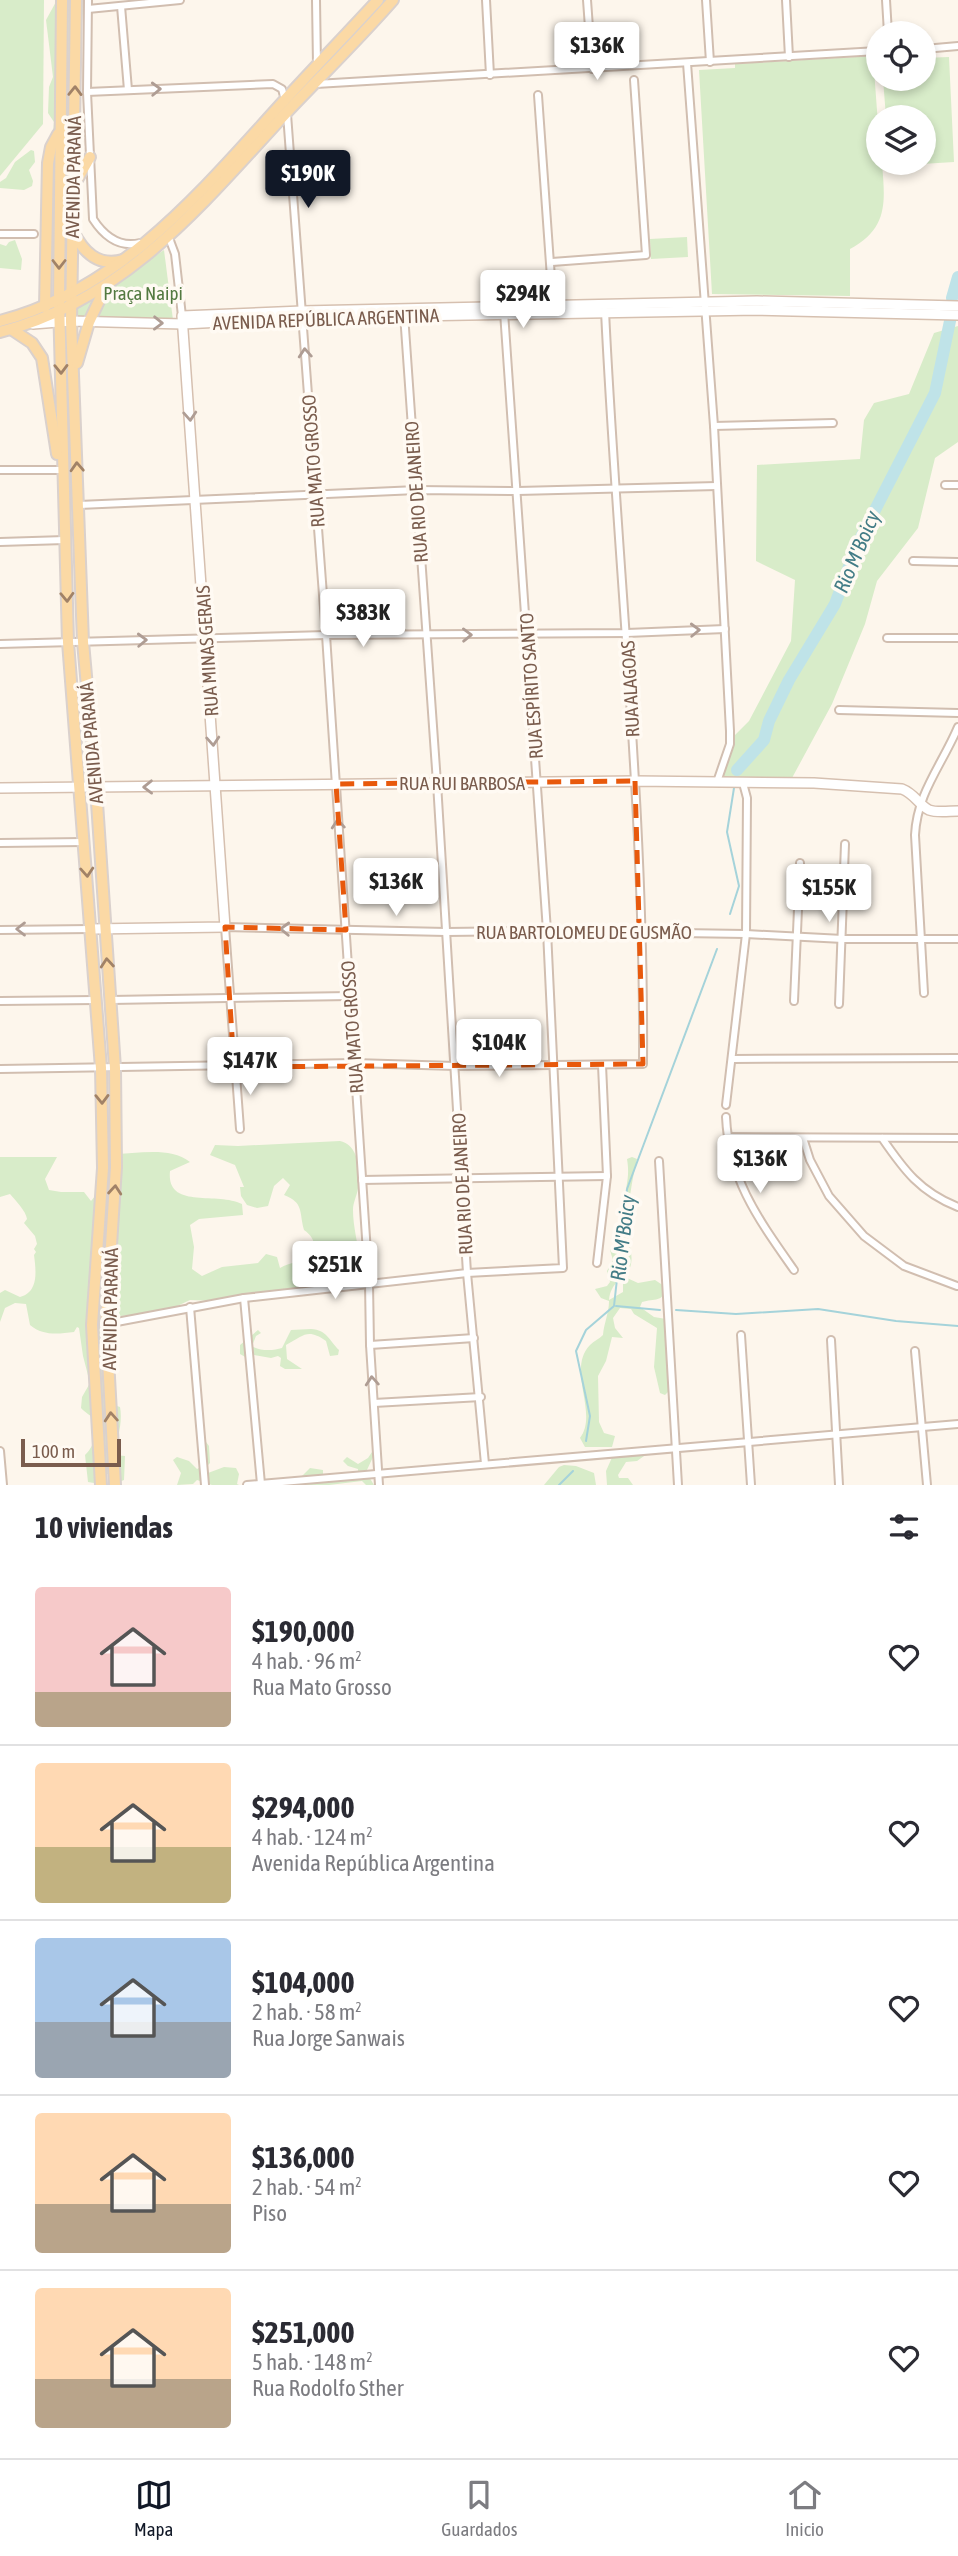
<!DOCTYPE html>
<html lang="es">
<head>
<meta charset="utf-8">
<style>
  body { margin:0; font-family:"Asap Condensed",sans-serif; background:#f2f2f3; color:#2b2b33; height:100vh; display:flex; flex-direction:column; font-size:26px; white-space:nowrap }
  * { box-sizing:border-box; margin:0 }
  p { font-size:23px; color:#7c7c81 }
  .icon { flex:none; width:38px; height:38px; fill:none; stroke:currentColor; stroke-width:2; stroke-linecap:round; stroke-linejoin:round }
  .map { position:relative; height:1485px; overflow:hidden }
  .drawer { display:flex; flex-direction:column; background:#fff; flex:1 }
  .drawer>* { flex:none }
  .tools { position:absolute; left:866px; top:21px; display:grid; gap:14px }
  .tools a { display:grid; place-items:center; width:70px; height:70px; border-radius:50%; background:#fff; box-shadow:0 4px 10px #0003; font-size:35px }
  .scale { position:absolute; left:21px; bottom:18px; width:100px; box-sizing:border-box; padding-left:7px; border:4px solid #7a5c4d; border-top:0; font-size:19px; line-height:24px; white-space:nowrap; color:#7a5c4d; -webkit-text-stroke:5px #fffaf3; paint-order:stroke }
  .price { position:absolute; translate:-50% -60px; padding:0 16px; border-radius:7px; background:#fff; color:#222; font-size:23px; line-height:46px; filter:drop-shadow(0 2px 4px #0008) }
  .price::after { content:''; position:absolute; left:50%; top:42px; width:21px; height:16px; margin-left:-10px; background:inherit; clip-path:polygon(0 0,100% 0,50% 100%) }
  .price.current { background:#111827; color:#fff }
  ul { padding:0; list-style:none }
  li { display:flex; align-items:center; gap:21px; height:175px; padding:0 35px }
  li+li { border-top:2px solid #e1e1e2 }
  li span { display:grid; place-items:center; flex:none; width:196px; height:140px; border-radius:7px; color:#555 }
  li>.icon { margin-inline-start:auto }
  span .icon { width:84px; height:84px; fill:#fffc; stroke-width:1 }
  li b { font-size:30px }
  h2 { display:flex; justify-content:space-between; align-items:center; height:84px; padding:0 35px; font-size:30px }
  .tabs { display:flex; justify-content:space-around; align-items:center; height:98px; border-top:2px solid #e1e1e2; background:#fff; font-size:19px; color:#7c7c81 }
  .tabs a { display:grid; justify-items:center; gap:4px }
  .tabs .current { color:#111827 }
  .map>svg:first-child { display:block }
</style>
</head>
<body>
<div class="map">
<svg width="958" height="1485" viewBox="0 0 958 1485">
  <rect width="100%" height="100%" fill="#fdf6ec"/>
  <!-- green -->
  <g fill="#d8ecc9">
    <path d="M0,0H44L43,124L0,176Z"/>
    <path d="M57,0L66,7L69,0H84C78,51 83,102 78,154L73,165L63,166L53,133L54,122L48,113L49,87L53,77L46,20Z"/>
    <path d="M873,56L878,124V163H882C885,201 889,228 850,249V296L712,294L699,70L735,68V64Z"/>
    <path d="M949,57L954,162L890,166V163H924V117H886L883,79H924V58Z"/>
    <path d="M31,150L34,151L35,162L29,170L33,181L32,186L24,190L0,188V182L6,178L15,162Z"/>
    <path d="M687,237L688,257L651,259L650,239Z"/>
    <path d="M15,240L22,259L21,270L0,268V244L6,246L9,242Z"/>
    <path d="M164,250L173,320L76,319V309Z"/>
    <path d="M958,326V442L935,458L918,528L877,581L865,624L832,704L792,778L722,777L735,735L749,721L791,641L795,580L756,561L757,465L860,459L864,420L874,403L909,394L934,333Z"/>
    <path d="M340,1141C359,1145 361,1172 358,1188C357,1196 353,1202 353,1210C353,1227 358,1244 360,1260L355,1262L350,1270L355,1272L350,1276L351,1281L292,1290L245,1293L215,1301L190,1300L173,1308L149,1314L106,1317L113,1389L116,1395L114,1405L120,1407C123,1423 117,1440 114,1455L125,1456L124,1480L119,1482L106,1473L100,1474L94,1483L88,1482L85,1455C93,1448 99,1432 94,1421C92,1415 85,1413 81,1408L82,1397L90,1383L83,1356L79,1328L77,1327L74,1332C58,1334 43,1336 30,1325L26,1304L15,1303L5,1308L0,1322V1293L5,1290L20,1297C39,1292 36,1271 34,1255L36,1252L34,1249L37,1244L35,1236L24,1223L27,1219C26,1211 15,1200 10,1194L0,1197V1157H57L45,1179L49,1190L61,1192H84L91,1201L106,1183L108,1154C134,1155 168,1145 190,1162L170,1171C166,1210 217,1191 242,1204L243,1215L199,1219L190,1225L194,1247L192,1269L202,1276L222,1267L258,1263L266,1254L277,1257L280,1268C290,1262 301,1262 311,1257C316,1245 315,1238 304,1230C299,1211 304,1203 284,1195L290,1185L283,1178L274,1186L268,1206L257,1208L247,1205L241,1196L240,1187H244L235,1165L210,1155L215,1145L238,1146Z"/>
    <path d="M632,1157L637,1159C631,1185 627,1209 628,1236C629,1245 633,1254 631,1264C629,1277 611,1279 609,1300L623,1292V1282L627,1278L638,1283L655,1280L664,1286C665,1303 655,1298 642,1302L640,1307L654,1317L666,1319C681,1332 670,1371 669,1391L665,1395L660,1393L654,1367L657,1328L634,1314L631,1309L620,1308L613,1318L615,1328L623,1338L612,1337L606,1361L598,1376L599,1422L604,1433L615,1436L612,1447H585L580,1438C599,1413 566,1370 590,1345C594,1341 599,1339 603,1335C604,1323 609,1313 609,1301L601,1298L595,1289L607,1286L610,1282L607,1271L613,1260L610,1250C633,1228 624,1226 625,1199C626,1183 630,1177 627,1159Z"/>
    <path d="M311,1329C327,1330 329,1340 339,1350L338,1355L330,1356L326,1341C308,1328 304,1335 286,1345L287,1359L302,1369H285L280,1366L281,1358L278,1356L271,1358L254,1355L247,1358L240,1354V1345L258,1330L261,1333L256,1336L252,1346C259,1351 273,1351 282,1348L291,1330Z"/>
    <path d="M375,1432L380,1434L381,1440L378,1456L373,1457L366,1472L374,1485H366L362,1481L329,1485H297L298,1480L310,1468L323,1470V1476L358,1475V1469L348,1466L343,1461L347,1457L358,1464L368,1458L374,1449L372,1438Z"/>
    <path d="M203,1438L209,1446L210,1463L205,1468L208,1473L224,1467L236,1468L239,1474L237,1484L239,1485H212L197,1480L193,1484L177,1485L181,1473L173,1460L177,1457L189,1461L197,1469L203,1466L197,1440Z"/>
    <path d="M630,1448H640L644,1456L637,1461L626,1462L618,1475L619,1478H628L633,1485H607L606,1471L614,1453Z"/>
    <path d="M564,1465L576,1466L594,1473L596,1485H544L559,1467Z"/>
  </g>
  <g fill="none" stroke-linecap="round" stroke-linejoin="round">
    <!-- stream -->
    <g stroke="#a5d3da" stroke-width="2">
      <path d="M730,914L739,886L727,832L734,788"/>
      <path d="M616,1306L660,1310"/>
      <path d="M676,1310L736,1314L818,1309L896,1321L958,1326"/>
      <path d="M586,1441L590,1416L576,1351L586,1330L614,1306L627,1189L717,949"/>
      <path d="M559,1485L573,1471"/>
    </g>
    <!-- river -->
    <g stroke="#bfe3e8" stroke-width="12">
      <path d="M952,298L958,277"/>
      <path d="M737,770L764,740L769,721L789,680L835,604L857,545L935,393L950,321"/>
    </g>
    <!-- street casing -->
    <g stroke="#d1beb0" stroke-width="10">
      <g id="street">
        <path d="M88,0L87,92L93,219C104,236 119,248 140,243"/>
        <path d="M316,0L317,65"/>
        <path d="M486,0L490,75"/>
        <path d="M587,0L592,69"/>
        <path d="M706,0L710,62"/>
        <path d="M786,0L789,57"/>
        <path d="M886,0L888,33"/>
        <path d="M121,6L128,90"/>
        <path d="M88,9L180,0"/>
        <path d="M924,49L958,46"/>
        <path d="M687,63L714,426L730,731V744L717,782"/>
        <path d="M316,84L878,51"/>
        <path d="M87,92L273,84L282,89L285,100"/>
        <path d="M538,95L553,306"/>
        <path d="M287,114L326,635L369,1283L370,1345L379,1485"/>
        <path d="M0,234H34"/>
        <path d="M169,238L175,254L182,316"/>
        <path d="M552,262L646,255L634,80"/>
        <path d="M404,314L437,783L467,1273L485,1464"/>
        <path d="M714,426L833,423"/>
        <path d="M0,470H59"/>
        <path d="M945,485H958"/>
        <path d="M79,505L417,490L518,491L717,486"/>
        <path d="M0,542L65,540"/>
        <path d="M913,561L958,562"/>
        <path d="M887,638H958"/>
        <path d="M0,644L326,635L627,633L725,629"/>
        <path d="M839,710L958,713"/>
        <path d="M0,843L84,842"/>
        <path d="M0,930L91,929"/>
        <path d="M924,993L915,835C917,793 942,765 958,727"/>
        <path d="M111,1000L350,996"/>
        <path d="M0,1001L96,1000"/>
        <path d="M794,1001L800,863"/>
        <path d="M839,1004L845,844"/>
        <path d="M733,1059L958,1058"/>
        <path d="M0,1069L354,1063L455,1066L643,1064C645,812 617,562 605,311"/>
        <path d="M726,1105L746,934L747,798L743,783"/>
        <path d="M726,1117C729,1180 759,1220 794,1270"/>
        <path d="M240,1129L225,927L446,932L547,931L746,934L843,939H958"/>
        <path d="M728,1137L958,1138"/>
        <path d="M803,1138L810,1160L829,1196L864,1236L904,1266L957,1286"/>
        <path d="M882,1138C904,1170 920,1192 958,1207"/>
        <path d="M659,1161L678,1485"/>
        <path d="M362,1180L607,1176"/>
        <path d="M597,1263L607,1176L602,1065"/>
        <path d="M244,1298L261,1484"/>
        <path d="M190,1307L205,1485"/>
        <path d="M106,1324L244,1298L467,1273L563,1268L547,931L504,312"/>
        <path d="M741,1335L751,1485"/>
        <path d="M831,1340L839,1485"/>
        <path d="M370,1345L474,1338"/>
        <path d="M915,1351L927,1485"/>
        <path d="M374,1403L481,1397"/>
        <path d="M0,1451L3,1485"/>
        <path d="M247,1485L958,1424"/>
      </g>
    </g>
    <!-- secondary casing -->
    <g stroke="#d6c0b0" stroke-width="12">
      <g id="secondary">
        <path d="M33,324L71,321L183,324L302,318L757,310L958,315"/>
        <path d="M0,788L635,781L814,783L902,789C915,794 919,805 929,810C937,813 949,811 958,811"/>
        <path d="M91,929L225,927L182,316L302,311L757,301L958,306"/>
      </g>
    </g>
    <!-- primary casing -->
    <g stroke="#dad1cd" stroke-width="14">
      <g id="primary">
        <path d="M62,0L59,301L68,642L101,1068L103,1168L92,1325L101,1485"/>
        <path d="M76,0L71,321L83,642L96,788L115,1068L116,1167L106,1324L115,1485"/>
        <path d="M74,185L90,157"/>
        <path d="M73,231C83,252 98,267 123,260"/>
        <path d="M45,307L48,163L51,147L58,134"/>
        <path d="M0,321C116,291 195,199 272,114C307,75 343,38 378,0"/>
        <path d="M11,329L32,343L42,358L57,454"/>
        <path d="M0,332C126,300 203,203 287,112C322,75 359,39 393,0"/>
        <path d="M77,363L89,322L106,286"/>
      </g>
    </g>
    <!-- street -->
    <use href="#street" stroke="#fff" stroke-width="6"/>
    <!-- secondary -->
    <use href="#secondary" stroke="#fff" stroke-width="9"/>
    <!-- primary -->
    <use href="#primary" stroke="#fbd9a5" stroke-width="10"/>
  </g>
  <!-- one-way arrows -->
  <defs><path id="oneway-chevron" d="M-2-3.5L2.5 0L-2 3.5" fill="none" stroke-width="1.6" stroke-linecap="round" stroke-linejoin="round" transform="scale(1.75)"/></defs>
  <g stroke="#af9d94">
    <use href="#oneway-chevron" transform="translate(156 89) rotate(-2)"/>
    <use href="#oneway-chevron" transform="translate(158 323) rotate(1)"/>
    <use href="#oneway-chevron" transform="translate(305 353) rotate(-94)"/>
    <use href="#oneway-chevron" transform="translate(190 416) rotate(86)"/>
    <use href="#oneway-chevron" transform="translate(695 630) rotate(-2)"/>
    <use href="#oneway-chevron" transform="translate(467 635) rotate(-1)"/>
    <use href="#oneway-chevron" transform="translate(142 640) rotate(-2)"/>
    <use href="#oneway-chevron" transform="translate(213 741) rotate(86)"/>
    <use href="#oneway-chevron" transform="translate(148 787) rotate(179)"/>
    <use href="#oneway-chevron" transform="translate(338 824) rotate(-94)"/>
    <use href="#oneway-chevron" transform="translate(21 929) rotate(180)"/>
    <use href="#oneway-chevron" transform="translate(285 929) rotate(-178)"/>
    <use href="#oneway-chevron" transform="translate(372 1381) rotate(-94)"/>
  </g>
  <g stroke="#a18267">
    <use href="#oneway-chevron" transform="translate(75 91) rotate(-89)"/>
    <use href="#oneway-chevron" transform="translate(59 264) rotate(90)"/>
    <use href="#oneway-chevron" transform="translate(61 369) rotate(89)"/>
    <use href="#oneway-chevron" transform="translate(77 467) rotate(-93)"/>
    <use href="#oneway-chevron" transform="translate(67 597) rotate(88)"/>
    <use href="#oneway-chevron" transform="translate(87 872) rotate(86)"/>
    <use href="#oneway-chevron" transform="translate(107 963) rotate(-95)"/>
    <use href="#oneway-chevron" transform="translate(102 1099) rotate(89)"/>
    <use href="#oneway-chevron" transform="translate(115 1190) rotate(-85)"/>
    <use href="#oneway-chevron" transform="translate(111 1417) rotate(-94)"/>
  </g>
  <!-- marked area -->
  <path fill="none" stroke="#e8590c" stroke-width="5" stroke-dasharray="14 9" stroke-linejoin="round" d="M635,781L643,1064L234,1067L225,927L346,930L336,784Z"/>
  <g text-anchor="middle" stroke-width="7" stroke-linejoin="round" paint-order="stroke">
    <!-- street labels -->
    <g font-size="19" fill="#7a5c4d" stroke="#fffaf3">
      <text transform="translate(73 177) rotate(-89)" y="7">AVENIDA PARANÁ</text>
      <text transform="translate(326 319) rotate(-2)" y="7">AVENIDA REPÚBLICA ARGENTINA</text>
      <text transform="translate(313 461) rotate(-94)" y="7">RUA MATO GROSSO</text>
      <text transform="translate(416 492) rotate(-94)" y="7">RUA RIO DE JANEIRO</text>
      <text transform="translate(207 651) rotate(-94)" y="7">RUA MINAS GERAIS</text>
      <text transform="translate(531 686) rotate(-94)" y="7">RUA ESPÍRITO SANTO</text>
      <text transform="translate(630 689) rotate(-93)" y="7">RUA ALAGOAS</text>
      <text transform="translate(91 743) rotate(-95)" y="7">AVENIDA PARANÁ</text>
      <text x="462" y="790">RUA RUI BARBOSA</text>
      <text x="584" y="939">RUA BARTOLOMEU DE GUSMÃO</text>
      <text transform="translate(352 1027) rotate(-94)" y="7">RUA MATO GROSSO</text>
      <text transform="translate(462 1184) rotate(-93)" y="7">RUA RIO DE JANEIRO</text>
      <text transform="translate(110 1309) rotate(-89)" y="7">AVENIDA PARANÁ</text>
    </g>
    <!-- park labels -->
    <g font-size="19" fill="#537a41" stroke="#fffaf3">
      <text x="143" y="300">Praça Naipi</text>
    </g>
    <!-- water labels -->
    <g font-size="21" font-style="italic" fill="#437c86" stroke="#fffaf3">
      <text transform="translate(857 552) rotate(-67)" y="7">Rio M'Boicy</text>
      <text transform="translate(623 1238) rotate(-83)" y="7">Rio M'Boicy</text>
    </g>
  </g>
</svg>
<div class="tools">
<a><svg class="icon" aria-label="locate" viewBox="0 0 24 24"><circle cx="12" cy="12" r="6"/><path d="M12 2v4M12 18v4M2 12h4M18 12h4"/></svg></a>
<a><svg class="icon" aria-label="layers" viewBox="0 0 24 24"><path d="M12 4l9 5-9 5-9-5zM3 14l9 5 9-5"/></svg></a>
</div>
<div class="scale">100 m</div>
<b class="price" style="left:597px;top:82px">$136K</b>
<b class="price current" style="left:308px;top:210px">$190K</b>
<b class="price" style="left:523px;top:330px">$294K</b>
<b class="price" style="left:363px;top:649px">$383K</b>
<b class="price" style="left:396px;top:918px">$136K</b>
<b class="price" style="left:829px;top:924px">$155K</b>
<b class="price" style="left:499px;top:1079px">$104K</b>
<b class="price" style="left:250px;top:1097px">$147K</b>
<b class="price" style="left:760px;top:1195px">$136K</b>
<b class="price" style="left:335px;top:1301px">$251K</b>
</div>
<section class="drawer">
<h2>10 viviendas<svg class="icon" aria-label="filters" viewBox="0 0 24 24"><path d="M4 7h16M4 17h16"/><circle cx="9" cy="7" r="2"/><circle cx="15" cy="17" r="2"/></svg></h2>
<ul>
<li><span style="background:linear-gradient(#f6c9c9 75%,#b9a48a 0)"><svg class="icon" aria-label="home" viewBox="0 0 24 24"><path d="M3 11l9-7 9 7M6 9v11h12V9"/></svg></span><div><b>$190,000</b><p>4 hab. · 96 m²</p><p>Rua Mato Grosso</p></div><svg class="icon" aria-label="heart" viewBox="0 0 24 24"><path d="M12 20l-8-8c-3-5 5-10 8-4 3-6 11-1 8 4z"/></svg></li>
<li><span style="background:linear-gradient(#ffd9b3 60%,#c2b280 0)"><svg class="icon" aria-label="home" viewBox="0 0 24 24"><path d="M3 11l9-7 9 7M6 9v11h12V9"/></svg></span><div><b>$294,000</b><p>4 hab. · 124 m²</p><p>Avenida República Argentina</p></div><svg class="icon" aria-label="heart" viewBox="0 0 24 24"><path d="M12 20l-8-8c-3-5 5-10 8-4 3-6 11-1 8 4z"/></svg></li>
<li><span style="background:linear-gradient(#a9c7e8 60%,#9aa5b1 0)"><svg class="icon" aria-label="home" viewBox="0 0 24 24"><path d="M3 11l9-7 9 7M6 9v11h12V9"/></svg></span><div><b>$104,000</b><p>2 hab. · 58 m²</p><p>Rua Jorge Sanwais</p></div><svg class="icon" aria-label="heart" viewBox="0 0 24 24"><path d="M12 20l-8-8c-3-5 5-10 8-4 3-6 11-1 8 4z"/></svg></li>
<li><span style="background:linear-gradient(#ffd9b3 65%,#b9a48a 0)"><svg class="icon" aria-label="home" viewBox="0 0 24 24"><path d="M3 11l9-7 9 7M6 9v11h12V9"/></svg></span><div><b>$136,000</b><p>2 hab. · 54 m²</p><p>Piso</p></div><svg class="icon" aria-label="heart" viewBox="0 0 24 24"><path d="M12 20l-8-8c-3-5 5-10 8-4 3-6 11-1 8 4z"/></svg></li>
<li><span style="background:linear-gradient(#ffd9b3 65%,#b9a48a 0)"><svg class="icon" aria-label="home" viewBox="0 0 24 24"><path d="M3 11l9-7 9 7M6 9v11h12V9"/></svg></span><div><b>$251,000</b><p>5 hab. · 148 m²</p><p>Rua Rodolfo Sther</p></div><svg class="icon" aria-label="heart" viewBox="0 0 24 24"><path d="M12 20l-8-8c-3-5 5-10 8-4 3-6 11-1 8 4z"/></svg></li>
</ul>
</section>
<nav class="tabs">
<a class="current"><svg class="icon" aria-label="map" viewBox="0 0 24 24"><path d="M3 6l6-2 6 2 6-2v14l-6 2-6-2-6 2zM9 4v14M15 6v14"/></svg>Mapa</a>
<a><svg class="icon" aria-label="saved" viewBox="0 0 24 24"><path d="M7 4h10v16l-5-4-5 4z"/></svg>Guardados</a>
<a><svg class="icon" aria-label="home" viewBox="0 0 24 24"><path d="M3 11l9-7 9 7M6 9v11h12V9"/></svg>Inicio</a>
</nav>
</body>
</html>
